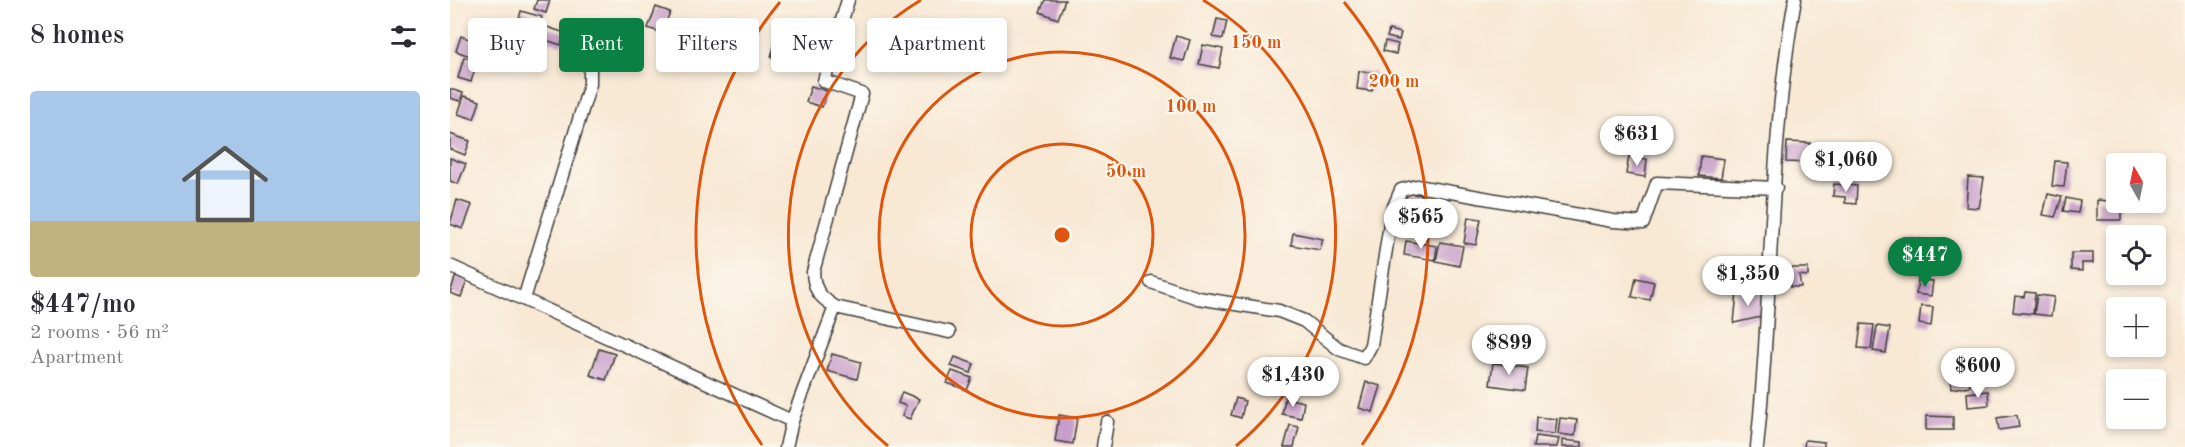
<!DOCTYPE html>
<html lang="en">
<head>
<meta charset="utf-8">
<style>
  body { margin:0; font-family:"Old Standard TT",serif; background:#f7f7f7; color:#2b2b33; height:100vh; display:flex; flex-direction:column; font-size:22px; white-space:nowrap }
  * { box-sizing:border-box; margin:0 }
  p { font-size:20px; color:#7c7c81 }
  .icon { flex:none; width:33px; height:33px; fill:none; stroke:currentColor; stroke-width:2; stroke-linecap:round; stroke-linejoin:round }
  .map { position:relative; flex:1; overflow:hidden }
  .details { display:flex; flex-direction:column; background:#fff; width:450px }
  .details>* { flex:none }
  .banner { position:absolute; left:18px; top:18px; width:570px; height:54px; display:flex; gap:12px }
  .needle { width:39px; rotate:351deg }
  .buttons { position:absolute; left:1656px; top:153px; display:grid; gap:12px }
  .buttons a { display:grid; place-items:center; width:60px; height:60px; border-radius:6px; background:#fff; box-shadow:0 3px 9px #0003; font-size:30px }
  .price { position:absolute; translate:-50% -51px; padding:0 14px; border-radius:21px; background:#fff; color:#222; font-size:20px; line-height:39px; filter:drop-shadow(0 2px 3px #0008) }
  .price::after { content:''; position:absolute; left:50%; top:36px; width:18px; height:14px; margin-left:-9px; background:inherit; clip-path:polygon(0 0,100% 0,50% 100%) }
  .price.on { background:#0b8043; color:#fff }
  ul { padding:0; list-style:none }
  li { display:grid; align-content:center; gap:12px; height:318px; padding:0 30px }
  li+li { border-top:2px solid #e1e1e2 }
  li span { display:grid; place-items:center; height:186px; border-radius:6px; color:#555 }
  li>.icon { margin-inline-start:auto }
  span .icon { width:108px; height:108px; fill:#fffc; stroke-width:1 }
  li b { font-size:26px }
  h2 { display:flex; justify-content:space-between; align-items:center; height:72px; padding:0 30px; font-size:26px }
  .chip { padding:0 21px; border-radius:6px; background:#fff; box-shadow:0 3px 9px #0003; font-size:21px; line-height:54px }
  .chip.on { background:#0b8043; color:#fff }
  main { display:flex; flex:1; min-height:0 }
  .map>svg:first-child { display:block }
</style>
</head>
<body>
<main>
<section class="details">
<h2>8 homes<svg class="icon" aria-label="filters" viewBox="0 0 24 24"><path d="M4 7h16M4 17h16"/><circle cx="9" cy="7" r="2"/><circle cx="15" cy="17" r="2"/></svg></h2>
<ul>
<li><span style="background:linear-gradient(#a9c7e8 70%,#c2b280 0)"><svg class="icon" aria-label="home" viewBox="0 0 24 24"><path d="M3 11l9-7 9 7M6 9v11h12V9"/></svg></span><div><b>$447/mo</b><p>2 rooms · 56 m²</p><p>Apartment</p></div></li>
</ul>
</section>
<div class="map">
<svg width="1735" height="447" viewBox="0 0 1735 447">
  <rect width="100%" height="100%" fill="#fbf7ec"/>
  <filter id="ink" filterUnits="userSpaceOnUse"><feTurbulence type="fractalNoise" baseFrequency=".0167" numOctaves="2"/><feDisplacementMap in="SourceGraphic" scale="12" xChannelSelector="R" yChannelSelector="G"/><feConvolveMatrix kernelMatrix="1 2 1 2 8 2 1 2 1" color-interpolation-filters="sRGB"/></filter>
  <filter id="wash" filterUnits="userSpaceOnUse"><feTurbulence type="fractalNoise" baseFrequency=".008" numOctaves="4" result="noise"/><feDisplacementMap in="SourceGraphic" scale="24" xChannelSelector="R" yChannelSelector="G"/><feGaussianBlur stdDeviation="1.35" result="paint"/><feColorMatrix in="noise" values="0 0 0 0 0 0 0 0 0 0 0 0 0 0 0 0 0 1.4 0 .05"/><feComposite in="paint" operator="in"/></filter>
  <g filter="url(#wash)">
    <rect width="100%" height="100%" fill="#f8e8d4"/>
    <g id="blocks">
      <!-- building -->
      <g fill="#c89fca">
        <path d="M87,0H100L96,13L84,9Z"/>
        <path d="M595,0H615L608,19L590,12Z"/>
        <path d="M206,7L220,12L212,33L198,28Z"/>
        <path d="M71,11L92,17L87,40L65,35Z"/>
        <path d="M767,19L777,21L773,39L763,37Z"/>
        <path d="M356,25L378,31L374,44L352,38Z"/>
        <path d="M94,26L115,33L111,45L90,38Z"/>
        <path d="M290,30L307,33L302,54L285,50Z"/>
        <path d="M939,30L951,33L949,40L937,37Z"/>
        <path d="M11,36L30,43L25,58L6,51Z"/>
        <path d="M726,36L740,40L734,61L720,58Z"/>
        <path d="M63,40L83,45L78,65L58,61Z"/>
        <path d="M326,40L343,44L339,62L321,57Z"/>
        <path d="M935,41L948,44L946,54L933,51Z"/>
        <path d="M753,45L773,49L769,68L749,64Z"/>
        <path d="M14,57L27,62L21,82L8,78Z"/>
        <path d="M909,71L925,73L922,91L907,89Z"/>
        <path d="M361,86L377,91L372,107L356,102Z"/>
        <path d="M0,89L13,93L10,101L0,98Z"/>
        <path d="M14,96L30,101L24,119L8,114Z"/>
        <path d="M0,134L20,141L15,155L0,149Z"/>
        <path d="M1337,142L1360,143L1359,163L1336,162Z"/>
        <path d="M1179,156L1197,159L1195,177L1176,174Z"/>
        <path d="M1251,156L1274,159L1271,178L1249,176Z"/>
        <path d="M1689,156L1700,157V164H1688Z"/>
        <path d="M0,158L16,164L8,184L0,181Z"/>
        <path d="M1605,161L1617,162L1614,187L1602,186Z"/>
        <path d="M1518,177L1534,178L1529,208L1516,207Z"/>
        <path d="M1384,184L1407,186L1406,204L1395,203V197L1383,196Z"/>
        <path d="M960,194L973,195L972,211L959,209L958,217L951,216L953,199Z"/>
        <path d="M1598,194L1612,197L1605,217L1593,215Z"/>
        <path d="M1616,198L1630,201L1628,213L1613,211Z"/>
        <path d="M7,200L22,205L13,229L0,224Z"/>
        <path d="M1647,200L1671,202V220H1647Z"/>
        <path d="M1018,217L1031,219L1026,245L1014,243Z"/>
        <path d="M1659,229L1681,230V236H1666V246L1658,245Z"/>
        <path d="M843,233L873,239L870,250L841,245Z"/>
        <path d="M1456,238L1475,240L1473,260L1454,258Z"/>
        <path d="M956,241L987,246L985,260L954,255Z"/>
        <path d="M990,242L1013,246L1009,266L986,261Z"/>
        <path d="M1621,253H1643V263H1632V271L1621,270Z"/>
        <path d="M1341,268H1358V276L1349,275L1351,287H1340Z"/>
        <path d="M6,275L17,280L11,297L0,293Z"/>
        <path d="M1186,278L1204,282L1200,300L1182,297Z"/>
        <path d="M1468,280L1483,281L1481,296L1466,294Z"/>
        <path d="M1287,292L1313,294L1311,317L1284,323Z"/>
        <path d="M1575,292L1585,293L1583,314L1563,312L1565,296L1574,297Z"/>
        <path d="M1587,295L1604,297L1601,316L1584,314Z"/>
        <path d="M1471,306L1483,307L1481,326L1469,324Z"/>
        <path d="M1411,324L1424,325L1421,349L1408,348Z"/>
        <path d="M1427,326L1440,328L1436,353L1423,351Z"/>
        <path d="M149,349L165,354L156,380L140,375Z"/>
        <path d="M382,354L411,362L407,379L377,371Z"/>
        <path d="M505,357L524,364L521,373L501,366Z"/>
        <path d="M1043,363L1078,368L1075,390L1040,385Z"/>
        <path d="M1518,370L1520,386L1501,389L1499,373Z"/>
        <path d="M502,371L522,378L517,390L497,383Z"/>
        <path d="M916,382L931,386L923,412L909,408Z"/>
        <path d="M1538,391L1539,405L1518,407L1517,393Z"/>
        <path d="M452,392L469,399L460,419L452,416L456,406L448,403Z"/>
        <path d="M786,398L795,401L791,418L781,415Z"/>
        <path d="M835,398L854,402L851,418L832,414Z"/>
        <path d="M609,415L627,418L623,444L605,441Z"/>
        <path d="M1567,415L1569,427L1549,430L1547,418Z"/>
        <path d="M1476,416L1503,417V430H1476Z"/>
        <path d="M1086,417L1107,419L1105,434L1085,432Z"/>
        <path d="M1110,418L1127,420L1125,436L1108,434Z"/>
        <path d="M840,425L849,427L844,447H834Z"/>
        <path d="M1085,436L1109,439L1107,447H1083Z"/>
        <path d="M1112,440L1132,442V447H1112Z"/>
        <path d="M1355,440L1374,442V447H1354Z"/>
      </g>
    </g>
  </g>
  <g filter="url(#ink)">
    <use href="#blocks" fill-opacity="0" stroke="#3d3b38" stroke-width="1.5"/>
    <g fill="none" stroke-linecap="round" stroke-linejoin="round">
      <!-- minor casing -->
      <g stroke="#3d3b38" stroke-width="15">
        <g id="minor">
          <path d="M398,0L374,81L412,94L363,272C364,291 370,297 385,307L499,332"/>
          <path d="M0,266L342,421"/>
          <path d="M701,282L748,298L829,311L854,321L889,349L914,358L921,345L942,211L951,190L967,186L1163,221L1193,223L1207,183L1326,188"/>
          <path d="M74,299L140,84V59L132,51L120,46"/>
          <path d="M336,447L342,421L385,307"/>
          <path d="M653,447L657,422"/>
          <path d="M1307,447C1323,300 1318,145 1345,0"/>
        </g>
      </g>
      <!-- minor -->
      <use href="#minor" stroke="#fff" stroke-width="12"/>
    </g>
  </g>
  <!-- distance rings -->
  <g fill="none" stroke="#de560d" stroke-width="3">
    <circle cx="612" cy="235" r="91"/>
    <circle cx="612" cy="235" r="183"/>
    <path d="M438 446A274 274 0 0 1 471 0M753 0A274 274 0 0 1 786 446"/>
    <path d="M312 445A366 366 0 0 1 330 2M894 2A366 366 0 0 1 912 445"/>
  </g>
  <circle cx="612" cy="235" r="9" fill="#de560d" stroke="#fbf7ec" stroke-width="3"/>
  <g font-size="18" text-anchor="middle" font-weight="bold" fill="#de560d" stroke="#fbf7ec" stroke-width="4.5" stroke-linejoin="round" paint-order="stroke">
    <text x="806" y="48">150 m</text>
    <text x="944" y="87">200 m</text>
    <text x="741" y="112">100 m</text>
    <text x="676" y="177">50 m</text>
  </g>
</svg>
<div class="buttons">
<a><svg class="needle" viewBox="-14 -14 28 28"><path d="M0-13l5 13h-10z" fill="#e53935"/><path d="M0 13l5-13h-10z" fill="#7c7c81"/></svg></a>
<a><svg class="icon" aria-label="locate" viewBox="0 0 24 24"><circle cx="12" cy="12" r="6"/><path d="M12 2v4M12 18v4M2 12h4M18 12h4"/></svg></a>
<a>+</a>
<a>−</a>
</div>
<b class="price" style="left:1187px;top:167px">$631</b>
<b class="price" style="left:1396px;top:193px">$1,060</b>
<b class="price" style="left:971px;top:250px">$565</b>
<b class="price on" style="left:1475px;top:288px">$447</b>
<b class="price" style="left:1298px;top:307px">$1,350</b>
<b class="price" style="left:1059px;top:376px">$899</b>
<b class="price" style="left:1528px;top:399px">$600</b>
<b class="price" style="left:843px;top:408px">$1,430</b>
<div class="banner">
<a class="chip">Buy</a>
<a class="chip on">Rent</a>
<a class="chip">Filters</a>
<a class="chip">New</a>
<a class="chip">Apartment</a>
</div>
</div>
</main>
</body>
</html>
